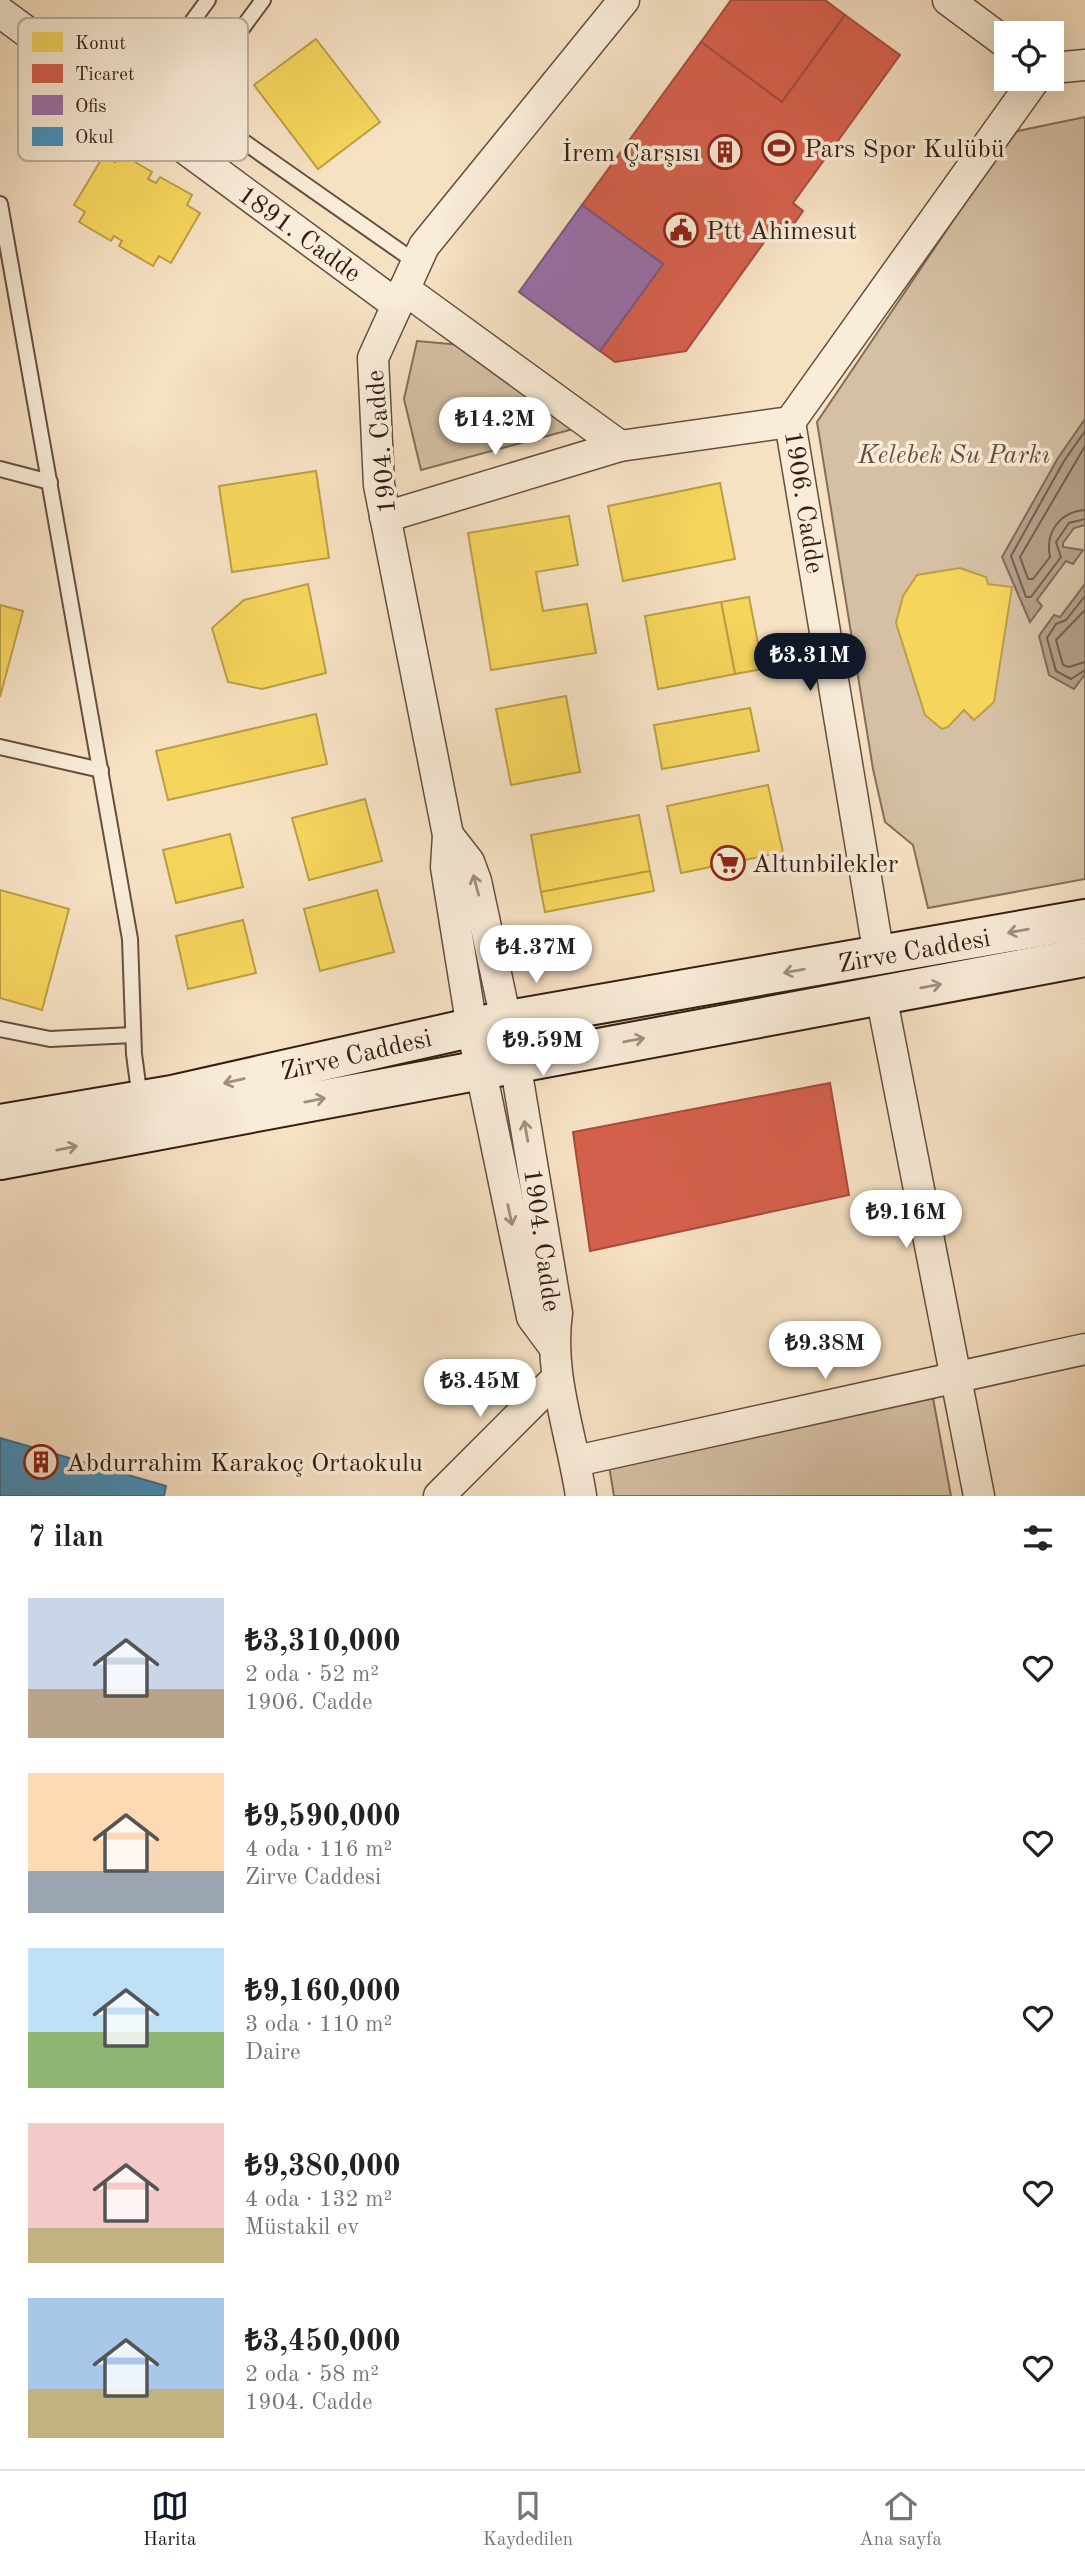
<!DOCTYPE html>
<html lang="tr">
<head>
<meta charset="utf-8">
<style>
  body { margin:0; font-family:"Old Standard TT",serif; background:#f2f2f2; color:#222; height:100vh; display:flex; flex-direction:column; font-size:26px; white-space:nowrap }
  * { box-sizing:border-box; margin:0 }
  p { font-size:23px; color:#767676 }
  .icon { flex:none; width:38px; height:38px; fill:none; stroke:currentColor; stroke-width:2; stroke-linecap:round; stroke-linejoin:round }
  .map { position:relative; height:1496px; overflow:hidden }
  .side { display:flex; flex-direction:column; background:#fff; flex:1 }
  .side>* { flex:none }
  .fabs { position:absolute; left:994px; top:21px; display:grid; gap:14px }
  .fabs a { display:grid; place-items:center; width:70px; height:70px; border-radius:0px; background:#fff; box-shadow:0 7px 28px #0002; font-size:35px }
  .price { position:absolute; translate:-50% -60px; padding:0 16px; border-radius:24px; background:#fff; color:#222; font-size:23px; line-height:46px; filter:drop-shadow(0 2px 4px #0008) }
  .price::after { content:''; position:absolute; left:50%; top:42px; width:21px; height:16px; margin-left:-10px; background:inherit; clip-path:polygon(0 0,100% 0,50% 100%) }
  .price.current { background:#111827; color:#fff }
  ul { padding:0; list-style:none }
  li { display:flex; align-items:center; gap:21px; height:175px; padding:0 28px }
  li span { display:grid; place-items:center; flex:none; width:196px; height:140px; border-radius:0px; color:#555 }
  li>.icon { margin-inline-start:auto }
  span .icon { width:84px; height:84px; fill:#fffc; stroke-width:1 }
  li b { font-size:30px }
  h2 { display:flex; justify-content:space-between; align-items:center; height:84px; padding:0 28px; font-size:30px }
  .dock { display:flex; justify-content:space-around; align-items:center; height:98px; border-top:2px solid #e0e0e0; background:#fff; font-size:19px; color:#767676 }
  .dock a { display:grid; justify-items:center; gap:4px }
  .dock .current { color:#111827 }
  .map>svg:first-child { display:block }
</style>
</head>
<body>
<div class="map">
<svg width="1085" height="1496" viewBox="0 0 1085 1496">
  <rect width="100%" height="100%" fill="#f6e1c3"/>
  <filter id="stains"><feTurbulence type="fractalNoise" baseFrequency=".00286" numOctaves="4"/><feColorMatrix values="0 0 0 0 .2 0 0 0 0 .09 0 0 0 0 .02 0 0 0 .5 -.17"/></filter>
  <radialGradient id="worn" r=".72"><stop offset=".6" stop-color="#630" stop-opacity="0"/><stop offset="1" stop-color="#630" stop-opacity=".3"/></radialGradient>
  <!-- green -->
  <g fill="#d5c0a5" stroke="#856e5c" stroke-width="2">
    <path d="M1085,117V879L928,908L913,845L885,822L873,769L817,422L1013,132Z"/>
    <path d="M417,341L461,345L577,428L421,470L404,399Z"/>
    <path d="M933,1398L951,1496H614L609,1466Z"/>
  </g>
  <!-- water -->
  <g fill="#b49e88" stroke="#816a5a" stroke-width="2">
    <path d="M1085,419V525L1074,528L1063,543V547L1083,550L1073,564L1066,561L1037,600L1042,606L1030,622L1002,557L1058,458Z"/>
    <path d="M1085,584V674L1074,689L1049,675L1039,636L1054,615L1060,617Z"/>
  </g>
  <!-- homes -->
  <g fill="#f6d55c" stroke="#bc9e46" stroke-width="2">
    <path d="M316,39L380,122L318,169L254,85Z"/>
    <path d="M120,153L152,172L148,179L156,183L160,177L192,195L187,205L200,213L171,263L159,256L153,266L119,246L122,241L114,236L111,241L79,222L85,212L74,205L104,155L115,162Z"/>
    <path d="M316,471L329,558L232,572L219,486Z"/>
    <path d="M720,483L735,559L623,581L608,506Z"/>
    <path d="M569,516L578,565L536,572L543,611L587,604L596,653L491,670L468,533Z"/>
    <path d="M960,568L986,577L988,584L1012,587L994,702L974,720L964,710L948,727L942,729L925,715L896,623L903,596L917,575Z"/>
    <path d="M308,584L326,673L262,689L228,682L212,628L244,600Z"/>
    <path d="M749,597L763,669L735,674L721,602Z"/>
    <path d="M721,602L735,674L658,689L645,616Z"/>
    <path d="M0,605L23,611L0,697Z"/>
    <path d="M566,696L580,772L511,785L496,709Z"/>
    <path d="M750,708L759,751L662,769L654,725Z"/>
    <path d="M316,714L327,764L168,800L156,751Z"/>
    <path d="M768,785L783,852L681,873L667,806Z"/>
    <path d="M365,799L382,861L309,880L292,818Z"/>
    <path d="M639,815L650,871L541,892L531,835Z"/>
    <path d="M230,834L243,887L176,903L163,850Z"/>
    <path d="M650,871L654,891L545,912L541,892Z"/>
    <path d="M0,890L69,909L42,1010L0,998Z"/>
    <path d="M377,890L394,952L320,971L304,909Z"/>
    <path d="M243,920L256,973L188,989L176,936Z"/>
  </g>
  <!-- shops -->
  <g fill="#d6604d" stroke="#a64c3c" stroke-width="2">
    <path d="M731,0H825L845,15L782,102L701,42Z"/>
    <path d="M845,15L900,55L793,203L803,211L786,235L775,227L686,351L615,362L600,351L663,264L582,205L701,42L782,102Z"/>
    <path d="M830,1083L849,1195L590,1251L573,1132Z"/>
  </g>
  <!-- offices -->
  <path fill="#9970ab" stroke="#7b577e" stroke-width="2" d="M582,205L663,264L600,351L519,292Z"/>
  <!-- schools -->
  <path fill="#4393c3" stroke="#3f708e" stroke-width="2" d="M0,1438L166,1486L164,1496H0Z"/>
  <g fill="none" stroke-linecap="round" stroke-linejoin="round">
    <!-- shore -->
    <g stroke="#745e4e" stroke-width="2">
      <path d="M1085,431L1064,461L1011,556L1026,597H1031L1061,557L1056,542L1069,523L1085,519"/>
      <path d="M1085,446L1020,557L1028,579H1033L1050,557C1045,533 1059,512 1085,510"/>
      <path d="M1085,596L1066,620L1056,624L1047,638L1056,671L1071,679L1085,670"/>
      <path d="M1085,610L1056,640L1063,665L1069,667L1085,662"/>
    </g>
    <!-- service casing -->
    <g stroke="#654e40" stroke-width="18">
      <g id="service">
        <path d="M263,0L204,80C198,98 203,112 217,123L417,263"/>
        <path d="M129,107L208,0"/>
        <path d="M0,204L130,939L134,1054L140,1099"/>
        <path d="M0,469L50,482"/>
        <path d="M0,747L101,770"/>
        <path d="M0,1029L50,1039L133,1035"/>
      </g>
    </g>
    <!-- minor casing -->
    <g stroke="#654e40" stroke-width="33">
      <g id="minor">
        <path d="M948,0L1006,43"/>
        <path d="M0,12L397,305"/>
        <path d="M1052,68L1085,65"/>
        <path d="M404,289L620,446L790,422"/>
        <path d="M385,517L620,446"/>
        <path d="M448,835L469,862L476,881L515,1062L557,1313C548,1374 572,1435 581,1496"/>
        <path d="M879,956L790,422L1035,79"/>
        <path d="M881,995L979,1496"/>
        <path d="M552,1344L532,1317L472,1028L446,867L448,835L379,485L373,358L424,246L624,0"/>
        <path d="M576,1461L1085,1349"/>
        <path d="M439,1496L557,1378"/>
      </g>
    </g>
    <!-- secondary casing -->
    <g stroke="#351d14" stroke-width="42">
      <g id="secondary">
        <path d="M0,1124L172,1095L497,1022L1085,919"/>
        <path d="M0,1160L1085,957"/>
      </g>
    </g>
    <!-- service -->
    <use href="#service" stroke="#f9ecd8" stroke-width="14"/>
    <!-- minor -->
    <use href="#minor" stroke="#f9ecd8" stroke-width="30"/>
    <!-- secondary -->
    <use href="#secondary" stroke="#f9ecd8" stroke-width="38"/>
  </g>
  <!-- one-way arrows -->
  <defs><path id="oneway-shaft" d="M-6 0H5M1.5-3L5.5 0L1.5 3" fill="none" stroke-width="1.6" stroke-linecap="round" stroke-linejoin="round" transform="scale(1.75)"/></defs>
  <g stroke="#a18f80">
    <use href="#oneway-shaft" transform="translate(476 885) rotate(-105)"/>
    <use href="#oneway-shaft" transform="translate(1018 931) rotate(170)"/>
    <use href="#oneway-shaft" transform="translate(794 971) rotate(170)"/>
    <use href="#oneway-shaft" transform="translate(931 986) rotate(-10)"/>
    <use href="#oneway-shaft" transform="translate(634 1040) rotate(-10)"/>
    <use href="#oneway-shaft" transform="translate(234 1081) rotate(167)"/>
    <use href="#oneway-shaft" transform="translate(315 1100) rotate(-11)"/>
    <use href="#oneway-shaft" transform="translate(526 1131) rotate(-100)"/>
    <use href="#oneway-shaft" transform="translate(67 1148) rotate(-11)"/>
    <use href="#oneway-shaft" transform="translate(510 1215) rotate(78)"/>
  </g>
  <!-- icons -->
  <defs>
    <g id="stadium-ring" transform="scale(1.75)"><circle r="9.5" fill="#f9ecd8" stroke="#8f2418" stroke-width="1.5"/><path d="M0-5a6.5 5 0 1 0 0 10a6.5 5 0 1 0 0-10ZM-3.5-1.8h7v3.6h-7Z" fill="#8f2418"/></g>
    <g id="building-ring" transform="scale(1.75)"><circle r="9.5" fill="#f9ecd8" stroke="#8f2418" stroke-width="1.5"/><path d="M-4-6H4V6H1V3H-1V6H-4ZM-2.5-4.3h1.7v1.8h-1.7ZM.8-4.3h1.7v1.8H.8ZM-2.5-1h1.7V.8h-1.7ZM.8-1h1.7V.8H.8Z" fill="#8f2418"/></g>
    <g id="civic-ring" transform="scale(1.75)"><circle r="9.5" fill="#f9ecd8" stroke="#8f2418" stroke-width="1.5"/><path d="M-.6-6.5H3V-4.5H.6V-3L4-1V1h2V6H-6V1h2V-1L-.6-3ZM-1.2 2.5V6h2.4V2.5Z" fill="#8f2418"/></g>
    <g id="supermarket-ring" transform="scale(1.75)"><circle r="9.5" fill="#f9ecd8" stroke="#8f2418" stroke-width="1.5"/><path d="M-6-5.5h2.5l.6 2H6L4.5 2H-2.5L-4.4-4H-6ZM-1.5 3.2a1.3 1.3 0 1 0 .1 0ZM3 3.2a1.3 1.3 0 1 0 .1 0Z" fill="#8f2418"/></g>
  </defs>
  <g fill-rule="evenodd">
    <use href="#stadium-ring" x="779" y="148"/>
    <use href="#building-ring" x="725" y="152"/>
    <use href="#civic-ring" x="681" y="230"/>
    <use href="#supermarket-ring" x="728" y="863"/>
    <use href="#building-ring" x="41" y="1462"/>
  </g>
  <g text-anchor="middle" stroke-width="7" stroke-linejoin="round" paint-order="stroke">
    <!-- poi labels -->
    <g font-size="26" fill="#351d14" stroke="#f9ecd8" text-anchor="start">
      <text x="804" y="157">Pars Spor Kulübü</text>
      <text x="700" y="161" text-anchor="end">İrem Çarşısı</text>
      <text x="706" y="239">Ptt Ahimesut</text>
      <text x="752" y="872">Altunbilekler</text>
      <text x="66" y="1471">Abdurrahim Karakoç Ortaokulu</text>
    </g>
    <!-- street labels -->
    <g font-size="26" fill="#351d14" stroke="#f9ecd8">
      <text transform="translate(300 233) rotate(36)" y="9">1891. Cadde</text>
      <text transform="translate(380 442) rotate(-95)" y="9">1904. Cadde</text>
      <text transform="translate(805 502) rotate(81)" y="9">1906. Cadde</text>
      <text transform="translate(914 950) rotate(-10)" y="9">Zirve Caddesi</text>
      <text transform="translate(356 1054) rotate(-13)" y="9">Zirve Caddesi</text>
      <text transform="translate(543 1240) rotate(82)" y="9">1904. Cadde</text>
    </g>
    <!-- park labels -->
    <g font-size="26" font-style="italic" fill="#654e40" stroke="#f9ecd8">
      <text x="954" y="463">Kelebek Su Parkı</text>
    </g>
  </g>
  <!-- legend -->
  <rect x="18" y="18" width="230" height="143" rx="10" fill="#f9ecd8" stroke="#beae9d" stroke-width="2"/>
  <rect x="32" y="32" width="31" height="20" fill="#f6d55c"/>
  <rect x="32" y="64" width="31" height="19" fill="#d6604d"/>
  <rect x="32" y="95" width="31" height="20" fill="#9970ab"/>
  <rect x="32" y="127" width="31" height="19" fill="#4393c3"/>
  <g font-size="19" fill="#351d14">
    <text x="75" y="49">Konut</text>
    <text x="75" y="80">Ticaret</text>
    <text x="75" y="112">Ofis</text>
    <text x="75" y="143">Okul</text>
  </g>
  <rect width="100%" height="100%" filter="url(#stains)"/>
  <rect width="100%" height="100%" fill="url(#worn)"/>
</svg>
<div class="fabs">
<a><svg class="icon" aria-label="locate" viewBox="0 0 24 24"><circle cx="12" cy="12" r="6"/><path d="M12 2v4M12 18v4M2 12h4M18 12h4"/></svg></a>
</div>
<b class="price" style="left:495px;top:457px">₺14.2M</b>
<b class="price current" style="left:810px;top:693px">₺3.31M</b>
<b class="price" style="left:536px;top:985px">₺4.37M</b>
<b class="price" style="left:543px;top:1078px">₺9.59M</b>
<b class="price" style="left:906px;top:1250px">₺9.16M</b>
<b class="price" style="left:825px;top:1381px">₺9.38M</b>
<b class="price" style="left:480px;top:1419px">₺3.45M</b>
</div>
<section class="side">
<h2>7 ilan<svg class="icon" aria-label="filters" viewBox="0 0 24 24"><path d="M4 7h16M4 17h16"/><circle cx="9" cy="7" r="2"/><circle cx="15" cy="17" r="2"/></svg></h2>
<ul>
<li><span style="background:linear-gradient(#c9d6e8 65%,#b9a48a 0)"><svg class="icon" aria-label="home" viewBox="0 0 24 24"><path d="M3 11l9-7 9 7M6 9v11h12V9"/></svg></span><div><b>₺3,310,000</b><p>2 oda · 52 m²</p><p>1906. Cadde</p></div><svg class="icon" aria-label="heart" viewBox="0 0 24 24"><path d="M12 20l-8-8c-3-5 5-10 8-4 3-6 11-1 8 4z"/></svg></li>
<li><span style="background:linear-gradient(#ffd9b3 70%,#9aa5b1 0)"><svg class="icon" aria-label="home" viewBox="0 0 24 24"><path d="M3 11l9-7 9 7M6 9v11h12V9"/></svg></span><div><b>₺9,590,000</b><p>4 oda · 116 m²</p><p>Zirve Caddesi</p></div><svg class="icon" aria-label="heart" viewBox="0 0 24 24"><path d="M12 20l-8-8c-3-5 5-10 8-4 3-6 11-1 8 4z"/></svg></li>
<li><span style="background:linear-gradient(#bfe0f5 60%,#8fb573 0)"><svg class="icon" aria-label="home" viewBox="0 0 24 24"><path d="M3 11l9-7 9 7M6 9v11h12V9"/></svg></span><div><b>₺9,160,000</b><p>3 oda · 110 m²</p><p>Daire</p></div><svg class="icon" aria-label="heart" viewBox="0 0 24 24"><path d="M12 20l-8-8c-3-5 5-10 8-4 3-6 11-1 8 4z"/></svg></li>
<li><span style="background:linear-gradient(#f6c9c9 75%,#c2b280 0)"><svg class="icon" aria-label="home" viewBox="0 0 24 24"><path d="M3 11l9-7 9 7M6 9v11h12V9"/></svg></span><div><b>₺9,380,000</b><p>4 oda · 132 m²</p><p>Müstakil ev</p></div><svg class="icon" aria-label="heart" viewBox="0 0 24 24"><path d="M12 20l-8-8c-3-5 5-10 8-4 3-6 11-1 8 4z"/></svg></li>
<li><span style="background:linear-gradient(#a9c7e8 65%,#c2b280 0)"><svg class="icon" aria-label="home" viewBox="0 0 24 24"><path d="M3 11l9-7 9 7M6 9v11h12V9"/></svg></span><div><b>₺3,450,000</b><p>2 oda · 58 m²</p><p>1904. Cadde</p></div><svg class="icon" aria-label="heart" viewBox="0 0 24 24"><path d="M12 20l-8-8c-3-5 5-10 8-4 3-6 11-1 8 4z"/></svg></li>
</ul>
</section>
<nav class="dock">
<a class="current"><svg class="icon" aria-label="map" viewBox="0 0 24 24"><path d="M3 6l6-2 6 2 6-2v14l-6 2-6-2-6 2zM9 4v14M15 6v14"/></svg>Harita</a>
<a><svg class="icon" aria-label="saved" viewBox="0 0 24 24"><path d="M7 4h10v16l-5-4-5 4z"/></svg>Kaydedilen</a>
<a><svg class="icon" aria-label="home" viewBox="0 0 24 24"><path d="M3 11l9-7 9 7M6 9v11h12V9"/></svg>Ana sayfa</a>
</nav>
</body>
</html>
